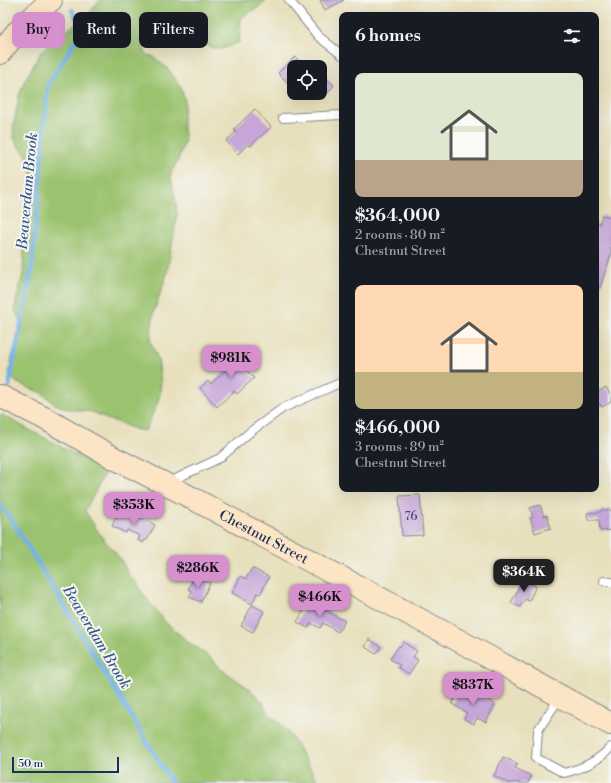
<!DOCTYPE html>
<html lang="en">
<head>
<meta charset="utf-8">
<style>
  body { margin:0; font-family:"Libre Bodoni",serif; background:#242831; color:#f1f3f6; height:100vh; display:flex; flex-direction:column; font-size:15px; white-space:nowrap }
  * { box-sizing:border-box; margin:0 }
  p { font-size:13px; color:#9ea1a6 }
  .icon { flex:none; width:22px; height:22px; fill:none; stroke:currentColor; stroke-width:2; stroke-linecap:round; stroke-linejoin:round }
  .map { position:relative; flex:1; overflow:hidden }
  .drawer { position:absolute; left:339px; top:12px; width:260px; height:480px; display:flex; flex-direction:column; background:#171b24; border-radius:8px; box-shadow:0 4px 16px #0002 }
  .drawer>* { flex:none }
  .guide { position:absolute; left:12px; top:12px; width:267px; height:36px; display:flex; gap:8px }
  .buttons { position:absolute; left:287px; top:60px; display:grid; gap:8px }
  .buttons a { display:grid; place-items:center; width:40px; height:40px; border-radius:8px; background:#171b24; box-shadow:0 4px 16px #0002; font-size:20px }
  .scale { position:absolute; left:12px; bottom:10px; width:107px; box-sizing:border-box; padding-left:4px; border:2px solid #1b2f5e; border-top:0; font-size:11px; line-height:14px; white-space:nowrap; color:#1b2f5e; -webkit-text-stroke:3px #f6f6f2; paint-order:stroke }
  .price { position:absolute; translate:-50% -34px; padding:0 9px; border-radius:8px; background:#d690ce; color:#111; font-size:13px; line-height:26px; filter:drop-shadow(0 1px 2px #0008) }
  .price::after { content:''; position:absolute; left:50%; top:24px; width:12px; height:9px; margin-left:-6px; background:inherit; clip-path:polygon(0 0,100% 0,50% 100%) }
  .price.active { background:#222; color:#fff }
  ul { padding:0; list-style:none }
  li { display:grid; align-content:center; gap:8px; height:212px; padding:0 16px }
  li span { display:grid; place-items:center; height:124px; border-radius:8px; color:#555 }
  li>.icon { margin-inline-start:auto }
  span .icon { width:72px; height:72px; fill:#fffc; stroke-width:1 }
  li b { font-size:17px }
  h2 { display:flex; justify-content:space-between; align-items:center; height:48px; padding:0 16px; font-size:17px }
  .pill { padding:0 14px; border-radius:8px; background:#171b24; box-shadow:0 4px 16px #0002; font-size:14px; line-height:36px }
  .pill.active { background:#d690ce; color:#111 }
  .map>svg:first-child { display:block }
</style>
</head>
<body>
<div class="map">
<svg width="611" height="783" viewBox="0 0 611 783">
  <rect width="100%" height="100%" fill="#f6f6f2"/>
  <filter id="ink" filterUnits="userSpaceOnUse"><feTurbulence type="fractalNoise" baseFrequency=".025" numOctaves="2"/><feDisplacementMap in="SourceGraphic" scale="8" xChannelSelector="R" yChannelSelector="G"/><feConvolveMatrix kernelMatrix="1 2 1 2 8 2 1 2 1" color-interpolation-filters="sRGB"/></filter>
  <filter id="wash" filterUnits="userSpaceOnUse"><feTurbulence type="fractalNoise" baseFrequency=".012" numOctaves="4" result="noise"/><feDisplacementMap in="SourceGraphic" scale="16" xChannelSelector="R" yChannelSelector="G"/><feGaussianBlur stdDeviation="0.9" result="paint"/><feColorMatrix in="noise" values="0 0 0 0 0 0 0 0 0 0 0 0 0 0 0 0 0 1.4 0 .05"/><feComposite in="paint" operator="in"/></filter>
  <g filter="url(#wash)">
    <rect width="100%" height="100%" fill="#e8e0bc"/>
    <!-- green -->
    <g fill="#9bc26e" stroke="#5b7866">
      <path d="M100,0H266C259,10 250,10 241,18L240,33L239,42C232,45 225,49 218,49C215,49 212,47 209,46C198,43 187,40 176,37C164,33 148,24 141,41L146,54L154,57L169,70L181,87L185,102L183,114V128L185,140L178,160L171,173V178L176,203L177,214L167,274L154,311L150,341L158,359L161,382L160,393L158,402L145,431L134,429L118,422L109,420L93,412L69,409L55,404L42,393L17,383L13,379L9,373L12,357L21,329V322L15,311L16,302L23,274L25,214L32,186L33,177L26,154L17,144L14,138L13,129L19,95L24,82L41,52L50,43L61,36L76,23L86,17Z"/>
      <path d="M0,414L106,471L85,511L101,536L122,561L129,575L137,583L143,594L164,621L187,641L212,659L221,669L251,690L263,702L268,713L286,729L293,739L319,783H0Z"/>
    </g>
    <g fill="none" stroke-linecap="round" stroke-linejoin="round">
      <!-- stream -->
      <g stroke="#75b2e7" stroke-width="4.5">
        <path d="M9,386L32,267L48,84L82,31L72,10"/>
        <path d="M0,505L13,522L172,783"/>
      </g>
    </g>
    <g id="blocks">
      <!-- building -->
      <g fill="#c6a5d8">
        <path d="M320,0H344L325,10Z"/>
        <path d="M295,57L305,67H294V89L278,73Z"/>
        <path d="M324,75L334,86L322,98L317,93H320V79Z"/>
        <path d="M255,109L271,127L250,146L248,144L238,154L226,141L236,132L234,129Z"/>
        <path d="M602,215L611,217V254L600,288L596,287V225L597,223L600,224Z"/>
        <path d="M248,349L258,360L247,371L254,378L237,394L234,391L217,407L200,388L208,381L211,384Z"/>
        <path d="M606,387L611,396V402L602,407L600,404L596,407V393Z"/>
        <path d="M420,495L423,535L402,536L399,496Z"/>
        <path d="M540,505L544,516L547,515L551,528L535,533L530,518L533,517L530,508Z"/>
        <path d="M601,510H611V530L600,531L599,520H588L587,513L601,512Z"/>
        <path d="M118,513L133,520L136,516L155,525L147,540H145L143,543L138,540L140,536L127,530L126,533L112,526Z"/>
        <path d="M252,568L269,577L260,594L257,593L252,604L232,593L241,576L246,579Z"/>
        <path d="M195,576L210,583L201,602L189,597L192,591L188,589Z"/>
        <path d="M523,579L536,586L529,601L525,599L520,607L511,603Z"/>
        <path d="M309,601L345,621L338,632L323,623L320,628L311,623L308,628L297,622Z"/>
        <path d="M252,605L264,611L253,632L241,626Z"/>
        <path d="M369,639L381,647L376,654L365,647Z"/>
        <path d="M403,642L417,651L413,657L418,660L409,674L398,667L400,665L390,659L399,646L400,647Z"/>
        <path d="M460,688L468,692L469,690L495,704L486,722L477,718L474,724L464,719L467,713L452,704Z"/>
        <path d="M503,757L518,764L515,768L531,776L528,783H508L494,776Z"/>
      </g>
    </g>
  </g>
  <g filter="url(#ink)">
    <use href="#blocks" fill-opacity="0" stroke="#82888d" stroke-width="1"/>
    <g fill="none" stroke-linecap="round" stroke-linejoin="round">
      <!-- lane casing -->
      <g stroke="#82888d" stroke-width="10">
        <g id="lane">
          <path d="M289,0L318,36L342,55"/>
          <path d="M283,118L342,115"/>
          <path d="M169,482L220,458L250,432L283,408L342,382"/>
          <path d="M604,581L611,582"/>
          <path d="M560,697L538,730L536,758L564,773C583,768 597,762 611,747"/>
        </g>
      </g>
      <!-- secondary casing -->
      <g stroke="#82888d" stroke-width="24">
        <g id="secondary">
          <path d="M0,53L16,33L51,0"/>
          <path id="s1" d="M0,396L44,418L114,458L175,489L445,633L611,724"/>
        </g>
      </g>
      <!-- lane -->
      <use href="#lane" stroke="#fff" stroke-width="8"/>
      <!-- secondary -->
      <use href="#secondary" stroke="#fce5c4" stroke-width="22"/>
    </g>
  </g>
  <g text-anchor="middle" stroke-width="4" stroke-linejoin="round" paint-order="stroke">
    <!-- number labels -->
    <g font-size="12" fill="#464c7c">
      <text x="411" y="520">76</text>
    </g>
    <!-- street labels -->
    <g font-size="14" fill="#1b2f5e" stroke="#f6f6f2">
      <text dy="5" stroke="none"><textPath href="#s1" startOffset="299">Chestnut Street</textPath></text>
    </g>
    <!-- water labels -->
    <g font-size="15" font-style="italic" fill="#365687" stroke="#f6f6f2">
      <text transform="translate(27 191) rotate(-85)" y="5">Beaverdam Brook</text>
      <text transform="translate(97 637) rotate(59)" y="5">Beaverdam Brook</text>
    </g>
  </g>
</svg>
<div class="buttons">
<a><svg class="icon" aria-label="locate" viewBox="0 0 24 24"><circle cx="12" cy="12" r="6"/><path d="M12 2v4M12 18v4M2 12h4M18 12h4"/></svg></a>
</div>
<div class="scale">50 m</div>
<b class="price" style="left:231px;top:379px">$981K</b>
<b class="price" style="left:134px;top:526px">$353K</b>
<b class="price" style="left:198px;top:589px">$286K</b>
<b class="price active" style="left:524px;top:593px">$364K</b>
<b class="price" style="left:320px;top:618px">$466K</b>
<b class="price" style="left:473px;top:706px">$837K</b>
<div class="guide">
<a class="pill active">Buy</a>
<a class="pill">Rent</a>
<a class="pill">Filters</a>
</div>
<section class="drawer">
<h2>6 homes<svg class="icon" aria-label="filters" viewBox="0 0 24 24"><path d="M4 7h16M4 17h16"/><circle cx="9" cy="7" r="2"/><circle cx="15" cy="17" r="2"/></svg></h2>
<ul>
<li><span style="background:linear-gradient(#dfe7d0 70%,#b9a48a 0)"><svg class="icon" aria-label="home" viewBox="0 0 24 24"><path d="M3 11l9-7 9 7M6 9v11h12V9"/></svg></span><div><b>$364,000</b><p>2 rooms · 80 m²</p><p>Chestnut Street</p></div></li>
<li><span style="background:linear-gradient(#ffd9b3 70%,#c2b280 0)"><svg class="icon" aria-label="home" viewBox="0 0 24 24"><path d="M3 11l9-7 9 7M6 9v11h12V9"/></svg></span><div><b>$466,000</b><p>3 rooms · 89 m²</p><p>Chestnut Street</p></div></li>
</ul>
</section>
</div>
</body>
</html>
